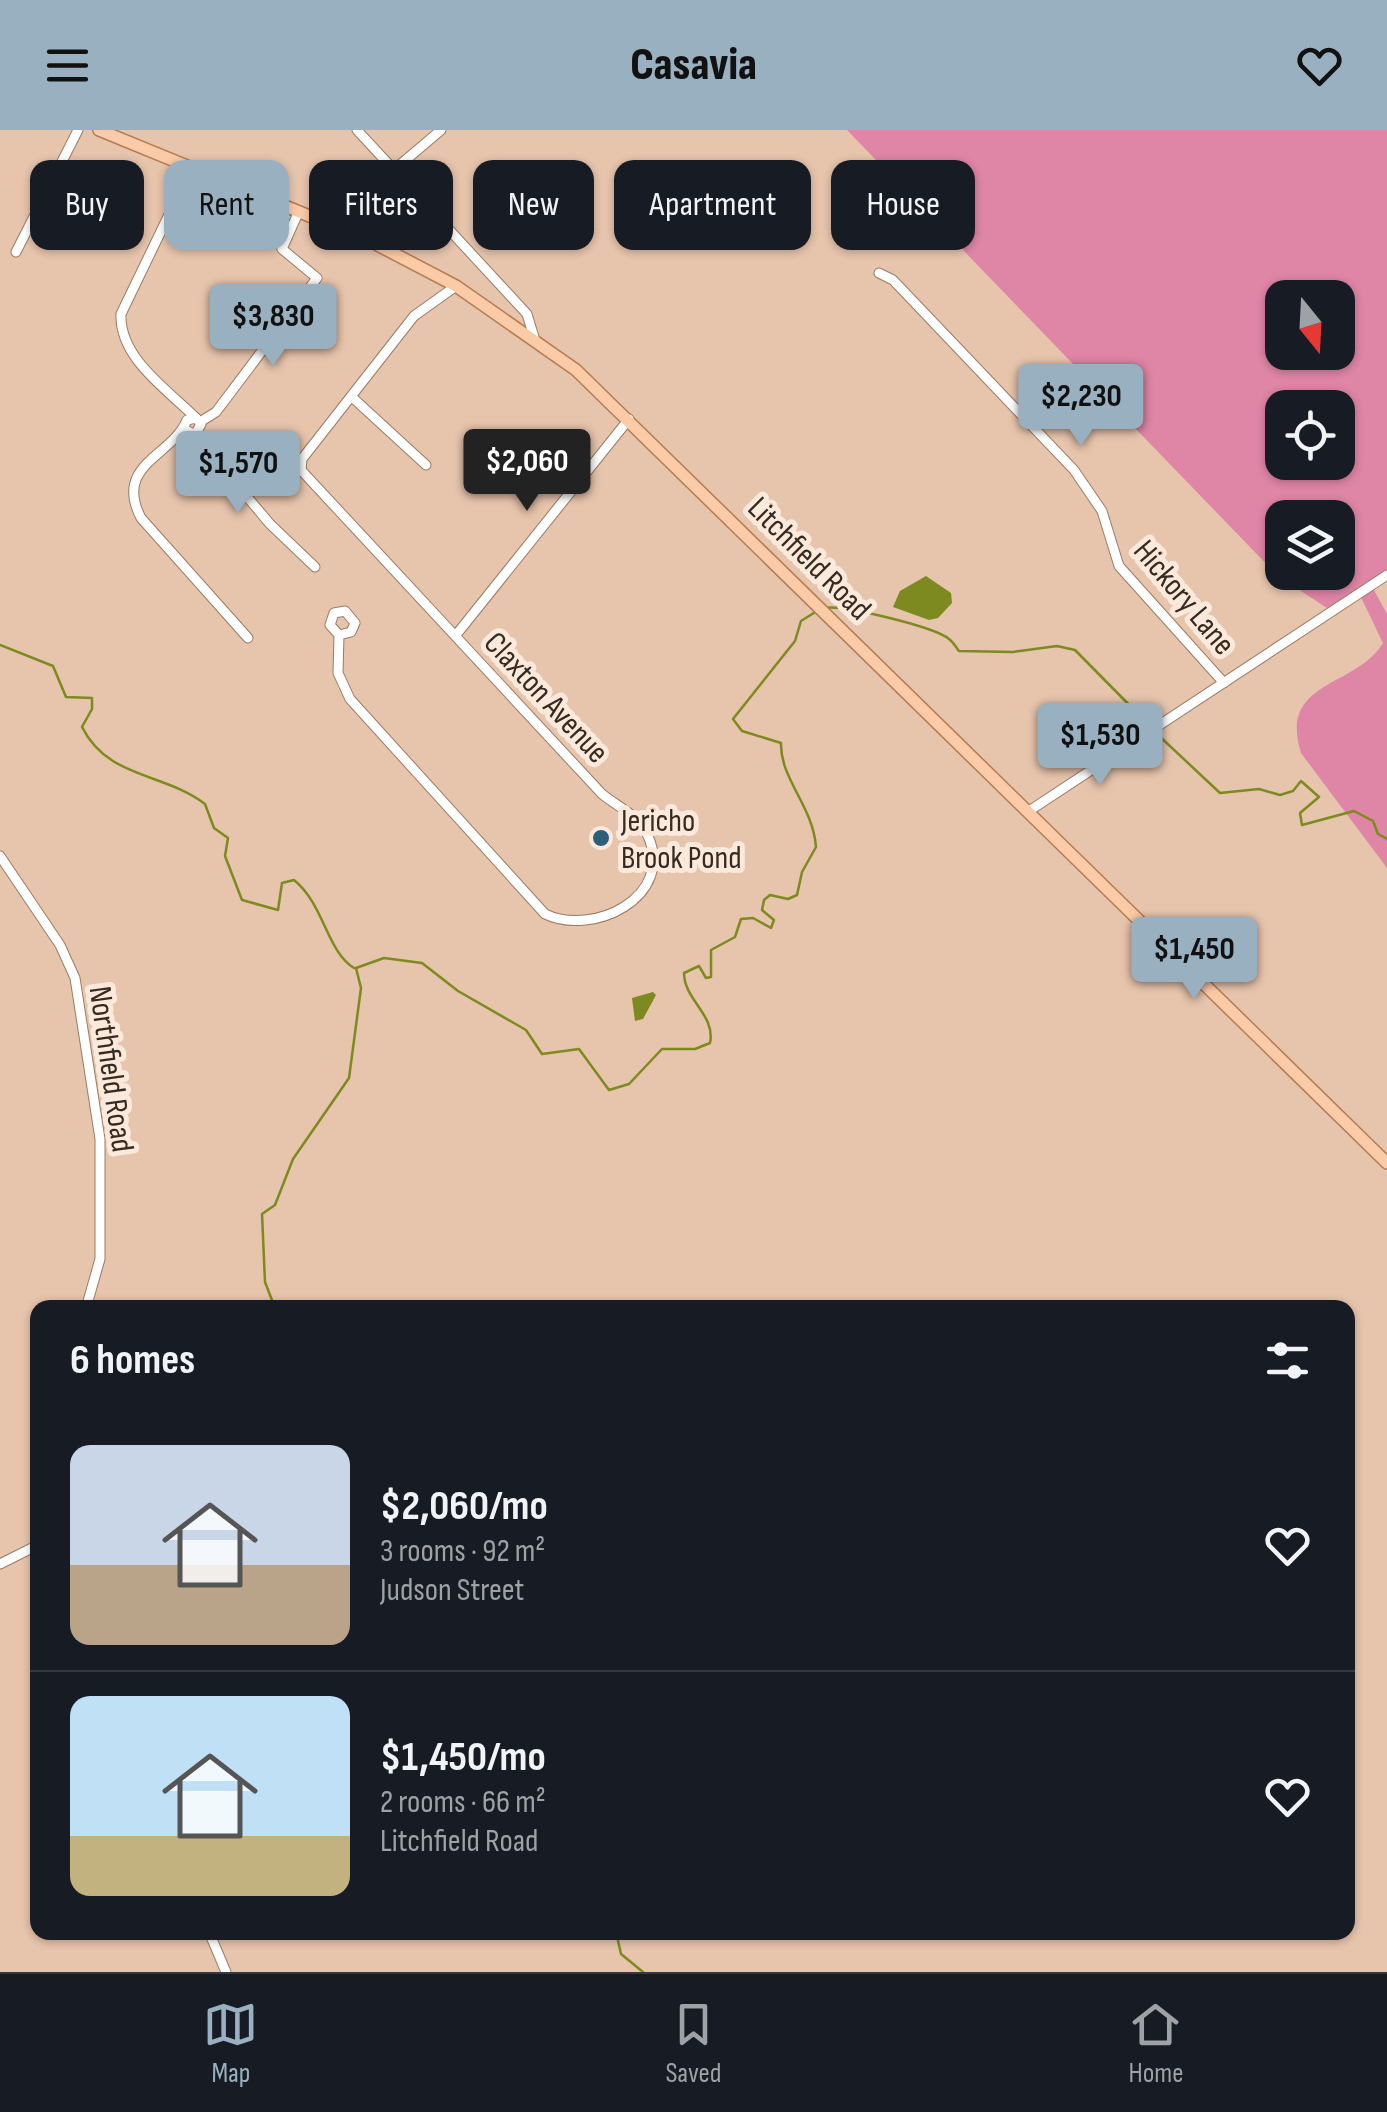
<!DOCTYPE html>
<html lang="en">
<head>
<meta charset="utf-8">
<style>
  body { margin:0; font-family:"Sofia Sans Condensed",sans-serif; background:#242831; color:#f1f3f6; height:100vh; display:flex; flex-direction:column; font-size:38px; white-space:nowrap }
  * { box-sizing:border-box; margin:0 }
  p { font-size:32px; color:#9ea1a6 }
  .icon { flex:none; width:55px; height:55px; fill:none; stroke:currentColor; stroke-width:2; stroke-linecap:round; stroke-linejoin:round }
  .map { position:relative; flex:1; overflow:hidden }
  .details { position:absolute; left:30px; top:1170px; width:1325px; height:640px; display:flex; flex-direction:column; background:#171b24; border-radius:20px; box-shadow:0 2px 8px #0004 }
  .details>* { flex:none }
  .top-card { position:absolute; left:30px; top:30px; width:1328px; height:90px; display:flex; gap:20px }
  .needle { width:65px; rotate:162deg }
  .fabs { position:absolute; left:1265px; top:150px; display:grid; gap:20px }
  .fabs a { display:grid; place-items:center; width:90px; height:90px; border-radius:20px; background:#171b24; box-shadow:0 2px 8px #0004; font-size:50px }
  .price { position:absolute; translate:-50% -85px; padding:0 22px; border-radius:10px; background:#99b0c0; color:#111; font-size:32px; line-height:65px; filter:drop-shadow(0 2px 5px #0008) }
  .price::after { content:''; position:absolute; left:50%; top:60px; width:30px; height:22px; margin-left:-15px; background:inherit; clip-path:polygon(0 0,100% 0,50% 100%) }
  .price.selected { background:#222; color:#fff }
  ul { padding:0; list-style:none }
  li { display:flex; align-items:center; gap:30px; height:250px; padding:0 40px }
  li+li { border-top:2px solid #363941 }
  li span { display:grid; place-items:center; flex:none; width:280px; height:200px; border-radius:20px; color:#555 }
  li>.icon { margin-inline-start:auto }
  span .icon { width:120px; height:120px; fill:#fffc; stroke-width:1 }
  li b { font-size:42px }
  h2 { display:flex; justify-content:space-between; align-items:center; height:120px; padding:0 40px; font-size:42px }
  .chip { padding:0 35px; border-radius:20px; background:#171b24; box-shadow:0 2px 8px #0004; font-size:35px; line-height:90px }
  .chip.selected { background:#99b0c0; color:#111 }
  header { display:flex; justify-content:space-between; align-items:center; height:130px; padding:0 40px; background:#99b0c0; color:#111; font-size:45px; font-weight:800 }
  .tabs { display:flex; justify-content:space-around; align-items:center; height:140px; border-top:2px solid #363941; background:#171b24; font-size:28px; color:#9ea1a6 }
  .tabs a { display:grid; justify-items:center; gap:5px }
  .tabs .selected { color:#99b0c0 }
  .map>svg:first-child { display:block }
</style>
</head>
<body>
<header><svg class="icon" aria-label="menu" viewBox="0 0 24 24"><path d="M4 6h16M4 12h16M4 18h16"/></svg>Casavia<svg class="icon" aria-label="heart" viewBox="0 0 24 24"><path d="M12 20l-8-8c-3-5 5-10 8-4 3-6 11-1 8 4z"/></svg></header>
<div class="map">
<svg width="1387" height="1842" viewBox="0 0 1387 1842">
  <rect width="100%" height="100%" fill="#e7c4ac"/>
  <!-- green -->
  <path fill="#df85a6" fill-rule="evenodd" d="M847,0H1387V439L1369,451L1387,484V738L1301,623C1278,550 1356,558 1383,513L1358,461L1327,478L1278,446ZM1282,168H1338V222H1282ZM1282,278H1338V332H1282ZM1282,388H1338V442H1282Z"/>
  <!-- water -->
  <g fill="#7d8a1f">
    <path d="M926,446L951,463L952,473L938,488L929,490L893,477L900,461Z"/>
    <path d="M653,862L656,865L643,889L635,891L632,868Z"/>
  </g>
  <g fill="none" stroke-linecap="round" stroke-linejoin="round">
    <!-- stream -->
    <g stroke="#7d8a1f" stroke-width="2.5">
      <path d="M825,478C841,474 935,497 949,509C953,512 956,517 959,521L1013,522L1057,516L1075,520L1151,597"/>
      <path d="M0,515L53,536L66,567L92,568V579L82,597C108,649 163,642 205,674L214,698L228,708L225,726L242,770L278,780L282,753L294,750C324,774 327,822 354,838"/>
      <path d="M1156,603L1220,663L1259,659L1280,665L1293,661L1301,651L1319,667L1300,683L1302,695L1354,681L1373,691L1378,704L1387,709"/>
      <path d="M356,838L384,828L422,833L458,861L526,900L542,924L579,919L609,960L629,954L662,919H695L710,913C716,885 684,870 684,843L699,836L706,848L711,847V820L735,807L741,789L753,788L771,798L774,790L762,780L764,770L770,765L788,769L797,765L802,742L816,717C813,676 780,649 781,613L742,601L733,589L795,511L801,491L817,481"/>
      <path d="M275,1178L265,1152L262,1084L275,1075L293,1029L349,948L361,858L356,838"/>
      <path d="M616,1802L621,1824L643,1842"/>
    </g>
    <!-- minor casing -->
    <g stroke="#9b7b64" stroke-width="11">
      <g id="minor">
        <path d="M357,0L527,184L534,207"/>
        <path d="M191,39L121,184C119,228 168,260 196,288"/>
        <path d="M395,39L441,0"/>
        <path d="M16,122L78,0"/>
        <path d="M879,143L893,150L1074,340L1102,381L1119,436L1224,553"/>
        <path d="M353,268L426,335"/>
        <path d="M200,292L216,282L317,148L282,119L299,81"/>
        <path d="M184,299L195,305L201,294L196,288L187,290C173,326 113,334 141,388L248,508"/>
        <path d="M195,305L270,394L315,437"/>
        <path d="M339,505L351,502L355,493L345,481L334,483L330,495L339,505L338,543L350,569L545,784C593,807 675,767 648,706C640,686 618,677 602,664L301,340L302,329L414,186L456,156"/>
        <path d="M456,505L629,289"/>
        <path d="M1029,681L1387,445"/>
        <path d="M0,726L60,815L75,848L100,1009V1129L86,1178"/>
        <path d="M0,1434L38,1415"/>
        <path d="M209,1802L226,1842"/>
      </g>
    </g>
    <!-- major casing -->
    <g stroke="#b47c51" stroke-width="14">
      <path id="major" d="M99,0L368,110L456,156L576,240L1387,1033"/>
    </g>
    <!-- minor -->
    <use href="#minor" stroke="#fff" stroke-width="9"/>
    <!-- major -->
    <use href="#major" stroke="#fbcba7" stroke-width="11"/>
  </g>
  <!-- markers -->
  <circle fill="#2d5f7d" stroke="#fbe9dc" stroke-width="4" cx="601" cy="708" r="10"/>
  <g text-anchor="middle" stroke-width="10" stroke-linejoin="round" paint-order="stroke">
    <!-- street labels -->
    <g font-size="32" fill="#372a20" stroke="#fbe9dc">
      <text transform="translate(810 428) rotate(45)" y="11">Litchfield Road</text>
      <text transform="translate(1185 467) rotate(50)" y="11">Hickory Lane</text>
      <text transform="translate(547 567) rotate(47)" y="11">Claxton Avenue</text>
      <text transform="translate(112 939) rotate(82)" y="11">Northfield Road</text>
    </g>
    <!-- poi labels -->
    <g font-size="32" fill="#372a20" stroke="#fbe9dc" text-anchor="start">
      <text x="621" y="701">Jericho<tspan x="621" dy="37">Brook Pond</tspan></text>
    </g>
  </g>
</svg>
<div class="fabs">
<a><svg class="needle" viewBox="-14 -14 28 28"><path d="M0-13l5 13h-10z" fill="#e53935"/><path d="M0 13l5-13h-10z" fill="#9ea1a6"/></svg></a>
<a><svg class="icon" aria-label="locate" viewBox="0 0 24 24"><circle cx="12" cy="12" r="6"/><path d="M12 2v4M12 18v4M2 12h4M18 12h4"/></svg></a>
<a><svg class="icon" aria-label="layers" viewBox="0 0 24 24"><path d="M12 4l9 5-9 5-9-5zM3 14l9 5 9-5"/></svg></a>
</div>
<b class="price" style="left:273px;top:239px">$3,830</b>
<b class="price" style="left:1081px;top:319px">$2,230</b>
<b class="price selected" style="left:527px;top:384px">$2,060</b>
<b class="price" style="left:238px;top:386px">$1,570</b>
<b class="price" style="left:1100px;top:658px">$1,530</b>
<b class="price" style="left:1194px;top:872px">$1,450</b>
<div class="top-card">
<a class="chip">Buy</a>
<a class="chip selected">Rent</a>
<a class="chip">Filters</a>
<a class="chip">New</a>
<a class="chip">Apartment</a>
<a class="chip">House</a>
</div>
<section class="details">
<h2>6 homes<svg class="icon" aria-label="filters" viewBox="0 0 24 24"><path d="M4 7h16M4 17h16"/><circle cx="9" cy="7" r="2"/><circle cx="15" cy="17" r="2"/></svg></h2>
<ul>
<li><span style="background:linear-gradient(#c9d6e8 60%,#b9a48a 0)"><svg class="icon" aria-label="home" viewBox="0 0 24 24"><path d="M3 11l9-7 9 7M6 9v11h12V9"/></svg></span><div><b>$2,060/mo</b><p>3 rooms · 92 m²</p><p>Judson Street</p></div><svg class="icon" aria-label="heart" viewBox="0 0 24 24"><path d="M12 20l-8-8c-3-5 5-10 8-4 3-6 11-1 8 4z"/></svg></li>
<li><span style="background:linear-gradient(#bfe0f5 70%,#c2b280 0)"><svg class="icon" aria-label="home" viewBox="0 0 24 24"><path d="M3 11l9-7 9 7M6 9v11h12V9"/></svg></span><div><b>$1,450/mo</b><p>2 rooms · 66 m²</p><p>Litchfield Road</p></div><svg class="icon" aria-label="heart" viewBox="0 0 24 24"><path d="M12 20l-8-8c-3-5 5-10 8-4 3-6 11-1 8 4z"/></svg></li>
</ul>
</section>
</div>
<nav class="tabs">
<a class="selected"><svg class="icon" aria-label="map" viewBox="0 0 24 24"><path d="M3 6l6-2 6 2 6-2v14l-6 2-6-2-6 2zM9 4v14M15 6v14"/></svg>Map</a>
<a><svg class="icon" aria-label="saved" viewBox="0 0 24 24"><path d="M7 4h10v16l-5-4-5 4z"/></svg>Saved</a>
<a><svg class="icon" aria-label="home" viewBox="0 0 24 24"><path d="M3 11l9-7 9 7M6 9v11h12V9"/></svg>Home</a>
</nav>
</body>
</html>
